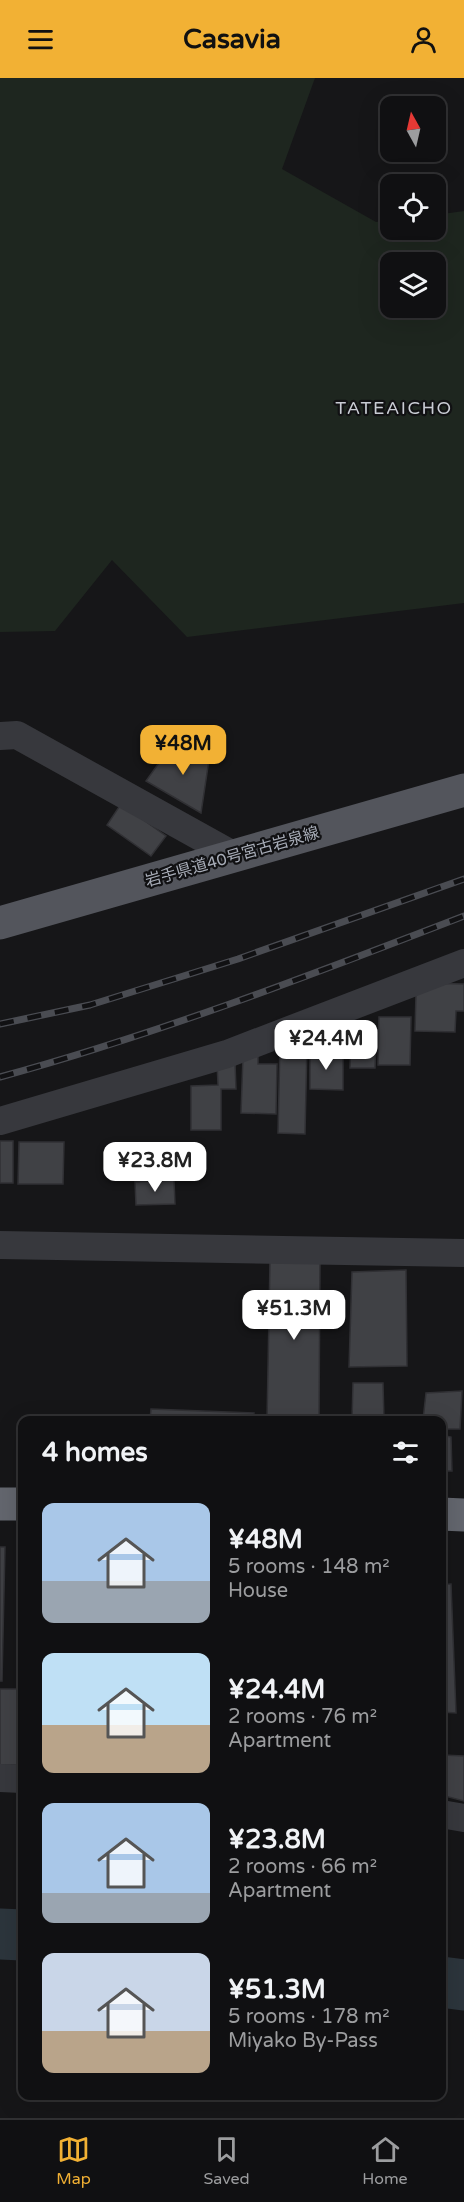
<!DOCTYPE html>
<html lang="en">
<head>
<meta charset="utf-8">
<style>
  body { margin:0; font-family:"Varela Round","Noto Sans JP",sans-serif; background:#1e1e20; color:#f1f3f6; height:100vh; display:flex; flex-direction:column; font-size:22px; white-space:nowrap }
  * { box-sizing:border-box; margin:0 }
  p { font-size:20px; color:#9c9d9f }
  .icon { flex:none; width:33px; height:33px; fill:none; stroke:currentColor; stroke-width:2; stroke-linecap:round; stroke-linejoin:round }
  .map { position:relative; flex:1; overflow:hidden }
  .panel { position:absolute; left:18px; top:1338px; width:428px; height:684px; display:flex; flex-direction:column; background:#101012; border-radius:12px; box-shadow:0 6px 24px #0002,0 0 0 2px #303032 }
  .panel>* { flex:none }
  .needle { width:39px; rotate:352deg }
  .buttons { position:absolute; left:380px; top:18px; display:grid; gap:12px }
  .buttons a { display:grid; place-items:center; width:66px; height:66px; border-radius:12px; background:#101012; box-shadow:0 6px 24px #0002,0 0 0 2px #303032; font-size:30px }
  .price { position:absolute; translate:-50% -51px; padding:0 14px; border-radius:12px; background:#fff; color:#222; font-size:20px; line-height:39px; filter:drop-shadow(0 2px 3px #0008) }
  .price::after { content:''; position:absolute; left:50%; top:36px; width:18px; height:14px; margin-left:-9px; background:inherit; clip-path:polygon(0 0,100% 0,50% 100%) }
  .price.current { background:#f2b134; color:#111 }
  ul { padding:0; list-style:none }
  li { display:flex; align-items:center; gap:18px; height:150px; padding:0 24px }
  li span { display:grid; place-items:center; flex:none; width:168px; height:120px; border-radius:12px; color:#555 }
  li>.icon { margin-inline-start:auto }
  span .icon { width:72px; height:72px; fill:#fffc; stroke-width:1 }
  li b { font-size:26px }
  h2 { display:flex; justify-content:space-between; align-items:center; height:72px; padding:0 24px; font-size:26px }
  header { display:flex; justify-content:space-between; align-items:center; height:78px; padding:0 24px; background:#f2b134; color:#111; font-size:27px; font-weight:700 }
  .tab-bar { display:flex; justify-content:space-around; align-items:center; height:84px; border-top:2px solid #303032; background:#101012; font-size:16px; color:#9c9d9f }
  .tab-bar a { display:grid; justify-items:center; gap:3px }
  .tab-bar .current { color:#f2b134 }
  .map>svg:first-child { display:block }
</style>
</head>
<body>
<header><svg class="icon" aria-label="menu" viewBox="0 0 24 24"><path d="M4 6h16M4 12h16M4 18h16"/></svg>Casavia<svg class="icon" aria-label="person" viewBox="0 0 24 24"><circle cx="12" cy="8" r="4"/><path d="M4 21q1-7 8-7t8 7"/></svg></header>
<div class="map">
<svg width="464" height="2040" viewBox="0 0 464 2040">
  <rect width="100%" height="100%" fill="#161618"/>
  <!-- green -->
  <path fill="#1e261f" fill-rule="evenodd" d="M0,0H315L282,91L376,144L390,142V152H435V137L464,133V525L187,559L112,482L55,553L0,554ZM390,184H435V230H390Z"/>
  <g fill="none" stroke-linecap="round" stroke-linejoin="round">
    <!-- river -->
    <g stroke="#2c353c" stroke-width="51">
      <path d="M0,1856L22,1857"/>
      <path d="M441,1904L464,1907"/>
    </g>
  </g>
  <!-- building -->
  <g fill="#404145" stroke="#303034" stroke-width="1.5">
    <path d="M171,668L210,675L201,735L146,703Z"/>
    <path d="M121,726L166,758L151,778L107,747Z"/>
    <path d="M424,905L464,906V933H456L455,954L415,953L416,915Z"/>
    <path d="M379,939H411L410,987H378Z"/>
    <path d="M351,956L376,957L375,990H350Z"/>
    <path d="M280,966H307L305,1056L278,1055Z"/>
    <path d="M310,974L343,975V1012L310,1011Z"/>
    <path d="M243,978H258V986H277L276,1036L241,1035Z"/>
    <path d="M217,985H235L236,1011H221V1052H191V1008L218,1007Z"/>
    <rect x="0" y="1063" width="13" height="42"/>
    <path d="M19,1064H64L63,1106H18Z"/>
    <path d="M174,1102L175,1126L136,1127L135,1104Z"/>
    <path d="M270,1183L320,1184L319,1342H267Z"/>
    <path d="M406,1192L407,1288L349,1289L352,1194Z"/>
    <path d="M353,1305H383L384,1342H352Z"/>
    <path d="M462,1313L460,1351H441V1342H423L426,1315Z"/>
    <path d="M151,1331L254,1335L253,1342H150Z"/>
    <path d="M441,1357L451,1359L452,1393H441Z"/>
    <path d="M0,1469H5L2,1603H0Z"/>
    <path d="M451,1506L456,1635L441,1634V1507Z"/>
    <rect x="0" y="1611" width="22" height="76"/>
    <path d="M443,1677L464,1678V1723L441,1717V1686Z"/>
  </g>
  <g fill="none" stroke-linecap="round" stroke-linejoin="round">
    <!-- minor -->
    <g stroke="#37383d" stroke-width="28">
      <path d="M0,658L17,657L233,777"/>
      <path d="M0,1043L227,976L464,885"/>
      <path d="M0,1167L464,1175"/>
      <path d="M0,1700L22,1701"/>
      <path d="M441,1736L464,1740"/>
    </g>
    <!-- major -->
    <path stroke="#53555c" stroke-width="33" d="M0,845L464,712"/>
    <!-- highway -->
    <g stroke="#63666e" stroke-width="33">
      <path d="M0,1426H22"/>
      <path d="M441,1436L464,1437"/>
    </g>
    <!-- rail casing -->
    <g stroke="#4a4c52" stroke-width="7">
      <g id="rail">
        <path d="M0,946L90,927L238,881L464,801"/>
        <path d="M0,999C158,956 311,897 464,838"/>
      </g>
    </g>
    <!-- rail -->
    <use href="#rail" stroke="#111113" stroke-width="4.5" stroke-dasharray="14" stroke-linecap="butt"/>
  </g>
  <g text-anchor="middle" stroke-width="4.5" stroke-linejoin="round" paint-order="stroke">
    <!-- street labels -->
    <g font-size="16" fill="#a8adb8" stroke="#111113">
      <text transform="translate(232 778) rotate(-16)" y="6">岩手県道40号宮古岩泉線</text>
    </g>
    <!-- neighbourhood labels -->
    <g font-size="18" letter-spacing="1.5" fill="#c9ccd4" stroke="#111113">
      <text x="394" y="336">TATEAICHO</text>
    </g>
  </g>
</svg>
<div class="buttons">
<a><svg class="needle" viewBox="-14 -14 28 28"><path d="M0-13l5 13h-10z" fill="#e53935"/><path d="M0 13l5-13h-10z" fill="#9c9d9f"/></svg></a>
<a><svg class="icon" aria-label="locate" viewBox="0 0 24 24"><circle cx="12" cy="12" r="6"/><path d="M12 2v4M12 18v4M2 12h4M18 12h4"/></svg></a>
<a><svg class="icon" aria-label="layers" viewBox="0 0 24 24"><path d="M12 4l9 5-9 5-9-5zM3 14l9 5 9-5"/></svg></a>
</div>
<b class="price current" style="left:183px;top:698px">¥48M</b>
<b class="price" style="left:326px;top:993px">¥24.4M</b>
<b class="price" style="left:155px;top:1115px">¥23.8M</b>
<b class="price" style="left:294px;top:1263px">¥51.3M</b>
<section class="panel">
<h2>4 homes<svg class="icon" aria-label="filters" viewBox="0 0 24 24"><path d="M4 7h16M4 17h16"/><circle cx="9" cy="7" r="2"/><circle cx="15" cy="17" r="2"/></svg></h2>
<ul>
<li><span style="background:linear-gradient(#a9c7e8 65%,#9aa5b1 0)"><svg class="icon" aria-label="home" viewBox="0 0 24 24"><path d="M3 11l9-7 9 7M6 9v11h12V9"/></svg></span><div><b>¥48M</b><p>5 rooms · 148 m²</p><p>House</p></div></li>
<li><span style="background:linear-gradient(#bfe0f5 60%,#b9a48a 0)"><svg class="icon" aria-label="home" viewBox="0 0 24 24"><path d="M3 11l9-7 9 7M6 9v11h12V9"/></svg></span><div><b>¥24.4M</b><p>2 rooms · 76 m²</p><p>Apartment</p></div></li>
<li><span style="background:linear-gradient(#a9c7e8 75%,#9aa5b1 0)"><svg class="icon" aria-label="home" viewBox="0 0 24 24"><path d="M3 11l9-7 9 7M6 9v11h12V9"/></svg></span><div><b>¥23.8M</b><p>2 rooms · 66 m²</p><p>Apartment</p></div></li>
<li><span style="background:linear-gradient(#c9d6e8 65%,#b9a48a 0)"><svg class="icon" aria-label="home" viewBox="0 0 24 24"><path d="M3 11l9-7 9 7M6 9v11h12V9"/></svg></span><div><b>¥51.3M</b><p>5 rooms · 178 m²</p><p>Miyako By-Pass</p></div></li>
</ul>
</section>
</div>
<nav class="tab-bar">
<a class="current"><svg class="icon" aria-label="map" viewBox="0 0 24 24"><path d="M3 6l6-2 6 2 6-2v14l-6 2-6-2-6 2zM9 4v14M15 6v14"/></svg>Map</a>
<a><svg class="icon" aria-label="saved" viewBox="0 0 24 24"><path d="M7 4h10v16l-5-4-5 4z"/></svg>Saved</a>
<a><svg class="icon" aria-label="home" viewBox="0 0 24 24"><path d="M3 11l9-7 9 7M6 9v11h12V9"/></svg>Home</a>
</nav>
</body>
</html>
